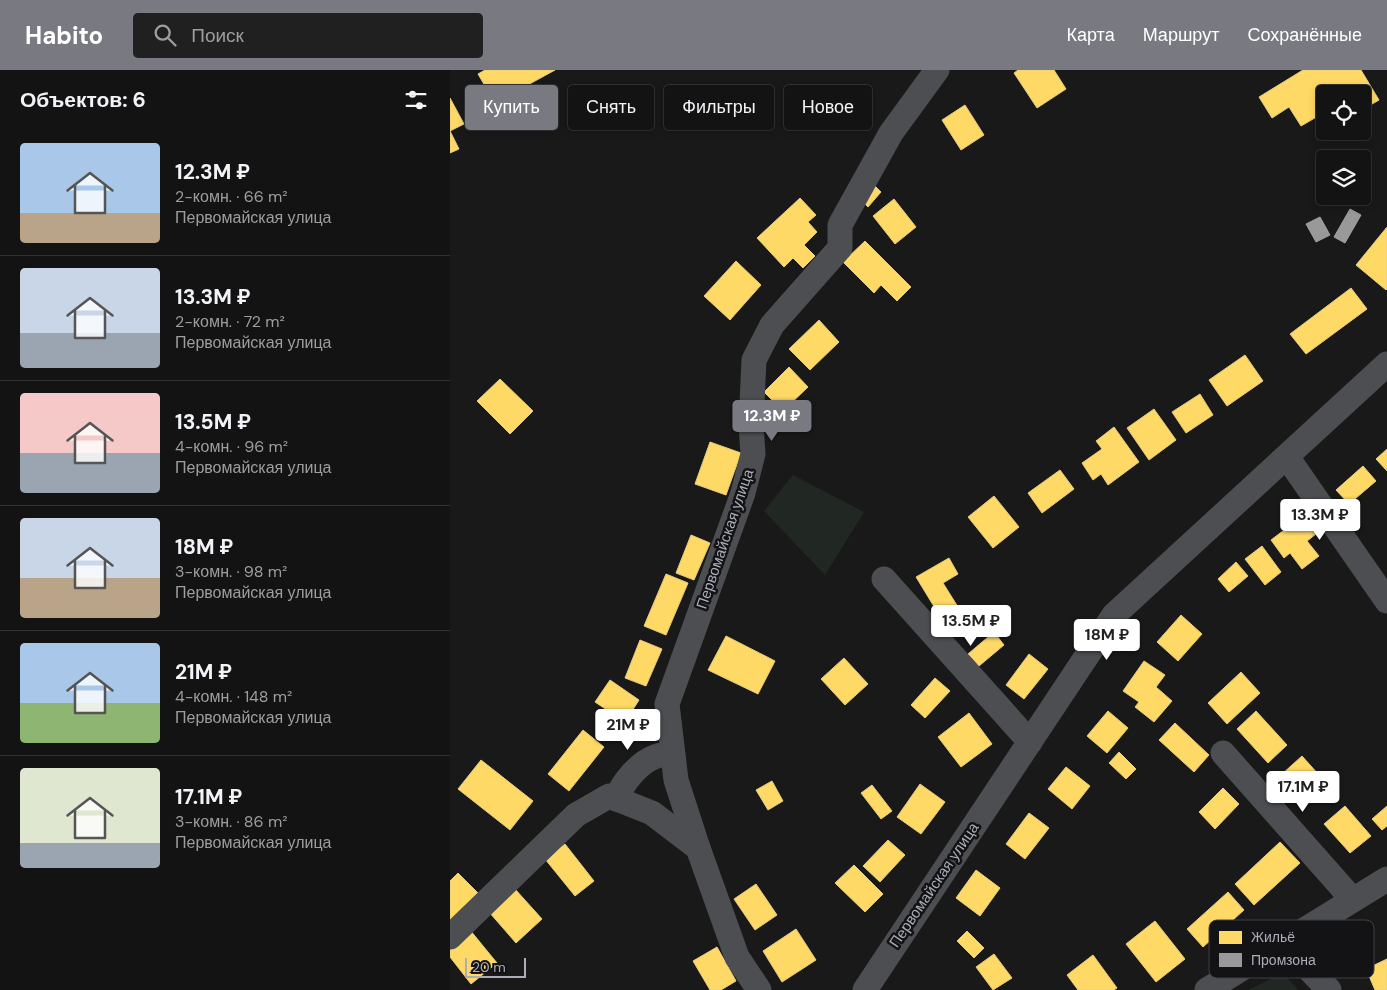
<!DOCTYPE html>
<html lang="ru">
<head>
<meta charset="utf-8">
<style>
  body { margin:0; font-family:"DM Sans",sans-serif; background:#202021; color:#f1f3f6; height:100vh; display:flex; flex-direction:column; font-size:19px; white-space:nowrap }
  * { box-sizing:border-box; margin:0 }
  p { font-size:16px; color:#9d9ea0 }
  .icon { flex:none; width:28px; height:28px; fill:none; stroke:currentColor; stroke-width:2; stroke-linecap:round; stroke-linejoin:round }
  .map { position:relative; flex:1; overflow:hidden }
  .panel { display:flex; flex-direction:column; background:#131313; width:450px }
  .panel>* { flex:none }
  .banner { position:absolute; left:15px; top:15px; width:475px; height:45px; display:flex; gap:10px }
  .fabs { position:absolute; left:866px; top:15px; display:grid; gap:10px }
  .fabs a { display:grid; place-items:center; width:55px; height:55px; border-radius:5px; background:#131313; box-shadow:0 2px 8px #0003,0 0 0 1px #323233; font-size:25px }
  .scale { position:absolute; left:15px; bottom:12px; width:61px; box-sizing:border-box; padding-left:5px; border:2px solid #abadb9; border-top:0; font-size:14px; line-height:18px; white-space:nowrap; color:#abadb9; -webkit-text-stroke:4px #131315; paint-order:stroke }
  .price { position:absolute; translate:-50% -42px; padding:0 11px; border-radius:5px; background:#fff; color:#222; font-size:16px; line-height:32px; filter:drop-shadow(0 1px 2px #0008) }
  .price::after { content:''; position:absolute; left:50%; top:30px; width:15px; height:11px; margin-left:-8px; background:inherit; clip-path:polygon(0 0,100% 0,50% 100%) }
  .price.active { background:#787981; color:#fff }
  ul { padding:0; list-style:none }
  li { display:flex; align-items:center; gap:15px; height:125px; padding:0 20px }
  li+li { border-top:1px solid #323233 }
  li span { display:grid; place-items:center; flex:none; width:140px; height:100px; border-radius:5px; color:#555 }
  li>.icon { margin-inline-start:auto }
  span .icon { width:60px; height:60px; fill:#fffc; stroke-width:1 }
  li b { font-size:21px }
  h2 { display:flex; justify-content:space-between; align-items:center; height:60px; padding:0 20px; font-size:21px }
  .pill { padding:0 18px; border-radius:5px; background:#131313; box-shadow:0 2px 8px #0003,0 0 0 1px #323233; font-size:18px; line-height:45px }
  .pill.active { background:#787981; color:#fff }
  header { display:flex; align-items:center; gap:30px; box-sizing:border-box; height:70px; padding:0 25px; background:#787981; color:#fff }
  header strong { font-size:24px }
  nav { display:flex; gap:28px; margin-inline-start:auto; font-size:18px }
  .search { width:350px; height:45px; background:#202021; display:flex; align-items:center; gap:12px; box-sizing:border-box; padding:0 18px; border-radius:5px; color:#9d9ea0; font-size:19px }
  main { display:flex; flex:1; min-height:0 }
  .map>svg:first-child { display:block }
</style>
</head>
<body>
<header>
<strong>Habito</strong>
<div class="search"><svg class="icon" aria-label="search" viewBox="0 0 24 24"><circle cx="10" cy="10" r="6"/><path d="M15 15l6 6"/></svg>Поиск</div>
<nav><a>Карта</a><a>Маршрут</a><a>Сохранённые</a></nav>
</header>
<main>
<section class="panel">
<h2>Объектов: 6<svg class="icon" aria-label="filters" viewBox="0 0 24 24"><path d="M4 7h16M4 17h16"/><circle cx="9" cy="7" r="2"/><circle cx="15" cy="17" r="2"/></svg></h2>
<ul>
<li><span style="background:linear-gradient(#a9c7e8 70%,#b9a48a 0)"><svg class="icon" aria-label="home" viewBox="0 0 24 24"><path d="M3 11l9-7 9 7M6 9v11h12V9"/></svg></span><div><b>12.3M ₽</b><p>2-комн. · 66 m²</p><p>Первомайская улица</p></div></li>
<li><span style="background:linear-gradient(#c9d6e8 65%,#9aa5b1 0)"><svg class="icon" aria-label="home" viewBox="0 0 24 24"><path d="M3 11l9-7 9 7M6 9v11h12V9"/></svg></span><div><b>13.3M ₽</b><p>2-комн. · 72 m²</p><p>Первомайская улица</p></div></li>
<li><span style="background:linear-gradient(#f6c9c9 60%,#9aa5b1 0)"><svg class="icon" aria-label="home" viewBox="0 0 24 24"><path d="M3 11l9-7 9 7M6 9v11h12V9"/></svg></span><div><b>13.5M ₽</b><p>4-комн. · 96 m²</p><p>Первомайская улица</p></div></li>
<li><span style="background:linear-gradient(#c9d6e8 60%,#b9a48a 0)"><svg class="icon" aria-label="home" viewBox="0 0 24 24"><path d="M3 11l9-7 9 7M6 9v11h12V9"/></svg></span><div><b>18M ₽</b><p>3-комн. · 98 m²</p><p>Первомайская улица</p></div></li>
<li><span style="background:linear-gradient(#a9c7e8 60%,#8fb573 0)"><svg class="icon" aria-label="home" viewBox="0 0 24 24"><path d="M3 11l9-7 9 7M6 9v11h12V9"/></svg></span><div><b>21M ₽</b><p>4-комн. · 148 m²</p><p>Первомайская улица</p></div></li>
<li><span style="background:linear-gradient(#dfe7d0 75%,#9aa5b1 0)"><svg class="icon" aria-label="home" viewBox="0 0 24 24"><path d="M3 11l9-7 9 7M6 9v11h12V9"/></svg></span><div><b>17.1M ₽</b><p>3-комн. · 86 m²</p><p>Первомайская улица</p></div></li>
</ul>
</section>
<div class="map">
<svg width="937" height="920" viewBox="0 0 937 920">
  <rect width="100%" height="100%" fill="#191919"/>
  <!-- green -->
  <g fill="#212823">
    <path d="M343,405L414,442L375,505L314,441Z"/>
    <path d="M833,903L848,920H798Z"/>
  </g>
  <!-- homes -->
  <g fill="#ffd966" stroke="#e6cc7f">
    <path d="M35,0H105L45,33L28,4Z"/>
    <path d="M568,0H604L616,19L587,38L564,3Z"/>
    <path d="M853,0H911L929,30L912,40V24H875V42L851,56L839,37L822,48L809,27Z"/>
    <path d="M0,28L14,54L0,61Z"/>
    <path d="M515,35L534,65L511,80L492,50Z"/>
    <path d="M0,61L9,79L0,83Z"/>
    <path d="M424,115L431,122L418,137L411,130Z"/>
    <path d="M350,128L366,145L358,152L367,162L354,175L365,186L353,198L343,188L334,197L307,168Z"/>
    <path d="M444,129L466,157L445,174L423,146Z"/>
    <path d="M937,157V219L936,220L906,195Z"/>
    <path d="M415,171L461,217L447,231L431,215L424,223L393,192Z"/>
    <path d="M286,191L311,215L280,250L254,226Z"/>
    <path d="M901,218L917,239L856,284L840,264Z"/>
    <path d="M369,250L389,272L360,300L339,279Z"/>
    <path d="M795,285L813,311L777,336L759,310Z"/>
    <path d="M339,297L358,317L333,341L314,322Z"/>
    <path d="M50,309L83,341L60,364L27,331Z"/>
    <path d="M750,324L763,345L736,363L722,342Z"/>
    <path d="M704,339L726,370L699,390L677,358Z"/>
    <path d="M664,357L689,392L658,415L651,404L643,410L632,393L652,379L646,371Z"/>
    <path d="M260,372L291,383L276,425L245,414Z"/>
    <path d="M937,379V401L926,389Z"/>
    <path d="M913,396L926,411L899,434L886,420Z"/>
    <path d="M610,400L624,419L592,443L578,423Z"/>
    <path d="M544,426L569,457L543,478L518,447Z"/>
    <path d="M862,439L875,457L857,471L869,486L852,499L840,483L834,488L821,470Z"/>
    <path d="M241,465L260,473L244,510L226,503Z"/>
    <path d="M812,476L831,502L815,515L795,489Z"/>
    <path d="M499,488L508,504L493,513L508,537L491,548L466,507Z"/>
    <path d="M786,492L798,506L779,522L768,509Z"/>
    <path d="M216,504L238,513L216,565L194,556Z"/>
    <path d="M731,545L752,564L728,591L707,572Z"/>
    <path d="M544,562L554,575L529,596L518,584Z"/>
    <path d="M276,566L325,591L308,624L258,600Z"/>
    <path d="M190,570L212,579L196,616L175,608Z"/>
    <path d="M579,584L598,599L574,629L556,615Z"/>
    <path d="M394,588L418,614L395,635L371,609Z"/>
    <path d="M694,591L715,605L706,617L722,631L704,652L685,637L689,632L673,621Z"/>
    <path d="M791,602L810,623L777,654L758,633Z"/>
    <path d="M485,608L500,621L475,648L461,635Z"/>
    <path d="M160,610L189,630L175,652L145,632Z"/>
    <path d="M658,641L678,658L657,683L637,666Z"/>
    <path d="M806,641L837,675L818,693L787,659Z"/>
    <path d="M519,643L542,674L511,697L488,667Z"/>
    <path d="M725,653L759,685L744,702L709,670Z"/>
    <path d="M133,660L154,677L119,721L98,704Z"/>
    <path d="M669,682L686,699L676,709L659,693Z"/>
    <path d="M852,686L878,715L857,734L831,705Z"/>
    <path d="M31,690L83,731L60,760L8,719Z"/>
    <path d="M616,697L640,716L622,739L598,719Z"/>
    <path d="M322,711L333,731L318,740L306,720Z"/>
    <path d="M470,714L495,732L471,764L447,747Z"/>
    <path d="M422,715L442,741L431,749L411,723Z"/>
    <path d="M773,718L789,734L765,759L749,742Z"/>
    <path d="M895,736L921,766L900,783L874,754Z"/>
    <path d="M937,736V756L932,760L922,749Z"/>
    <path d="M579,743L599,758L575,789L556,774Z"/>
    <path d="M438,770L455,785L430,812L413,796Z"/>
    <path d="M830,772L850,793L804,835L785,814Z"/>
    <path d="M115,774L144,811L125,826L95,789Z"/>
    <path d="M404,795L433,824L415,842L385,813Z"/>
    <path d="M526,800L550,818L530,846L506,828Z"/>
    <path d="M8,803L29,824L0,854V811Z"/>
    <path d="M306,814L327,845L305,860L284,829Z"/>
    <path d="M65,819L92,849L66,873L39,842Z"/>
    <path d="M778,822L794,840L753,877L737,859Z"/>
    <path d="M705,851L735,889L706,912L676,874Z"/>
    <path d="M346,859L366,890L332,912L313,881Z"/>
    <path d="M20,860L47,893L21,914L0,887V876Z"/>
    <path d="M517,861L534,878L524,888L507,871Z"/>
    <path d="M267,877L286,911L271,920H260L243,891Z"/>
    <path d="M544,884L562,908L543,920L526,897Z"/>
    <path d="M643,885L667,918L664,920H628L617,905Z"/>
    <path d="M937,889V920H925L916,899Z"/>
  </g>
  <!-- industry -->
  <g fill="#999" stroke="#9e9fa3">
    <path d="M900,139L911,145L895,173L884,167Z"/>
    <path d="M870,147L880,165L866,172L856,154Z"/>
  </g>
  <g fill="none" stroke-linecap="round" stroke-linejoin="round">
    <!-- minor -->
    <g stroke="#4d4e52" stroke-width="25">
      <path d="M837,387L937,531"/>
      <path d="M434,509L580,672"/>
      <path d="M773,683L903,830"/>
      <path d="M166,729C173,712 189,692 207,686C211,684 218,686 223,687"/>
      <path d="M248,778L226,710L217,634L293,423L303,384L301,355L304,290L322,255L390,178V155L441,63L487,0"/>
      <path d="M0,867L126,745L159,726L202,743L248,778L287,887L309,920"/>
      <path d="M834,873L879,920"/>
      <path d="M415,920L664,545L937,294"/>
      <path d="M757,920L937,809"/>
    </g>
  </g>
  <g text-anchor="middle" stroke-width="5" stroke-linejoin="round" paint-order="stroke">
    <!-- street labels -->
    <g font-size="15" fill="#abadb9" stroke="#131315">
      <text transform="translate(275 469) rotate(-71)" y="5">Первомайская улица</text>
      <text transform="translate(484 815) rotate(-56)" y="5">Первомайская улица</text>
    </g>
  </g>
  <!-- legend -->
  <rect x="759" y="850" width="165" height="58" rx="8" fill="#131315" stroke="#414146" stroke-width="1"/>
  <rect x="769" y="861" width="23" height="13" fill="#ffd966"/>
  <rect x="769" y="883" width="23" height="14" fill="#999"/>
  <g font-size="14" fill="#abadb9">
    <text x="801" y="872">Жильё</text>
    <text x="801" y="895">Промзона</text>
  </g>
</svg>
<div class="fabs">
<a><svg class="icon" aria-label="locate" viewBox="0 0 24 24"><circle cx="12" cy="12" r="6"/><path d="M12 2v4M12 18v4M2 12h4M18 12h4"/></svg></a>
<a><svg class="icon" aria-label="layers" viewBox="0 0 24 24"><path d="M12 4l9 5-9 5-9-5zM3 14l9 5 9-5"/></svg></a>
</div>
<div class="scale">20 m</div>
<b class="price active" style="left:322px;top:372px">12.3M ₽</b>
<b class="price" style="left:870px;top:471px">13.3M ₽</b>
<b class="price" style="left:521px;top:577px">13.5M ₽</b>
<b class="price" style="left:657px;top:591px">18M ₽</b>
<b class="price" style="left:178px;top:681px">21M ₽</b>
<b class="price" style="left:853px;top:743px">17.1M ₽</b>
<div class="banner">
<a class="pill active">Купить</a>
<a class="pill">Снять</a>
<a class="pill">Фильтры</a>
<a class="pill">Новое</a>
</div>
</div>
</main>
</body>
</html>
